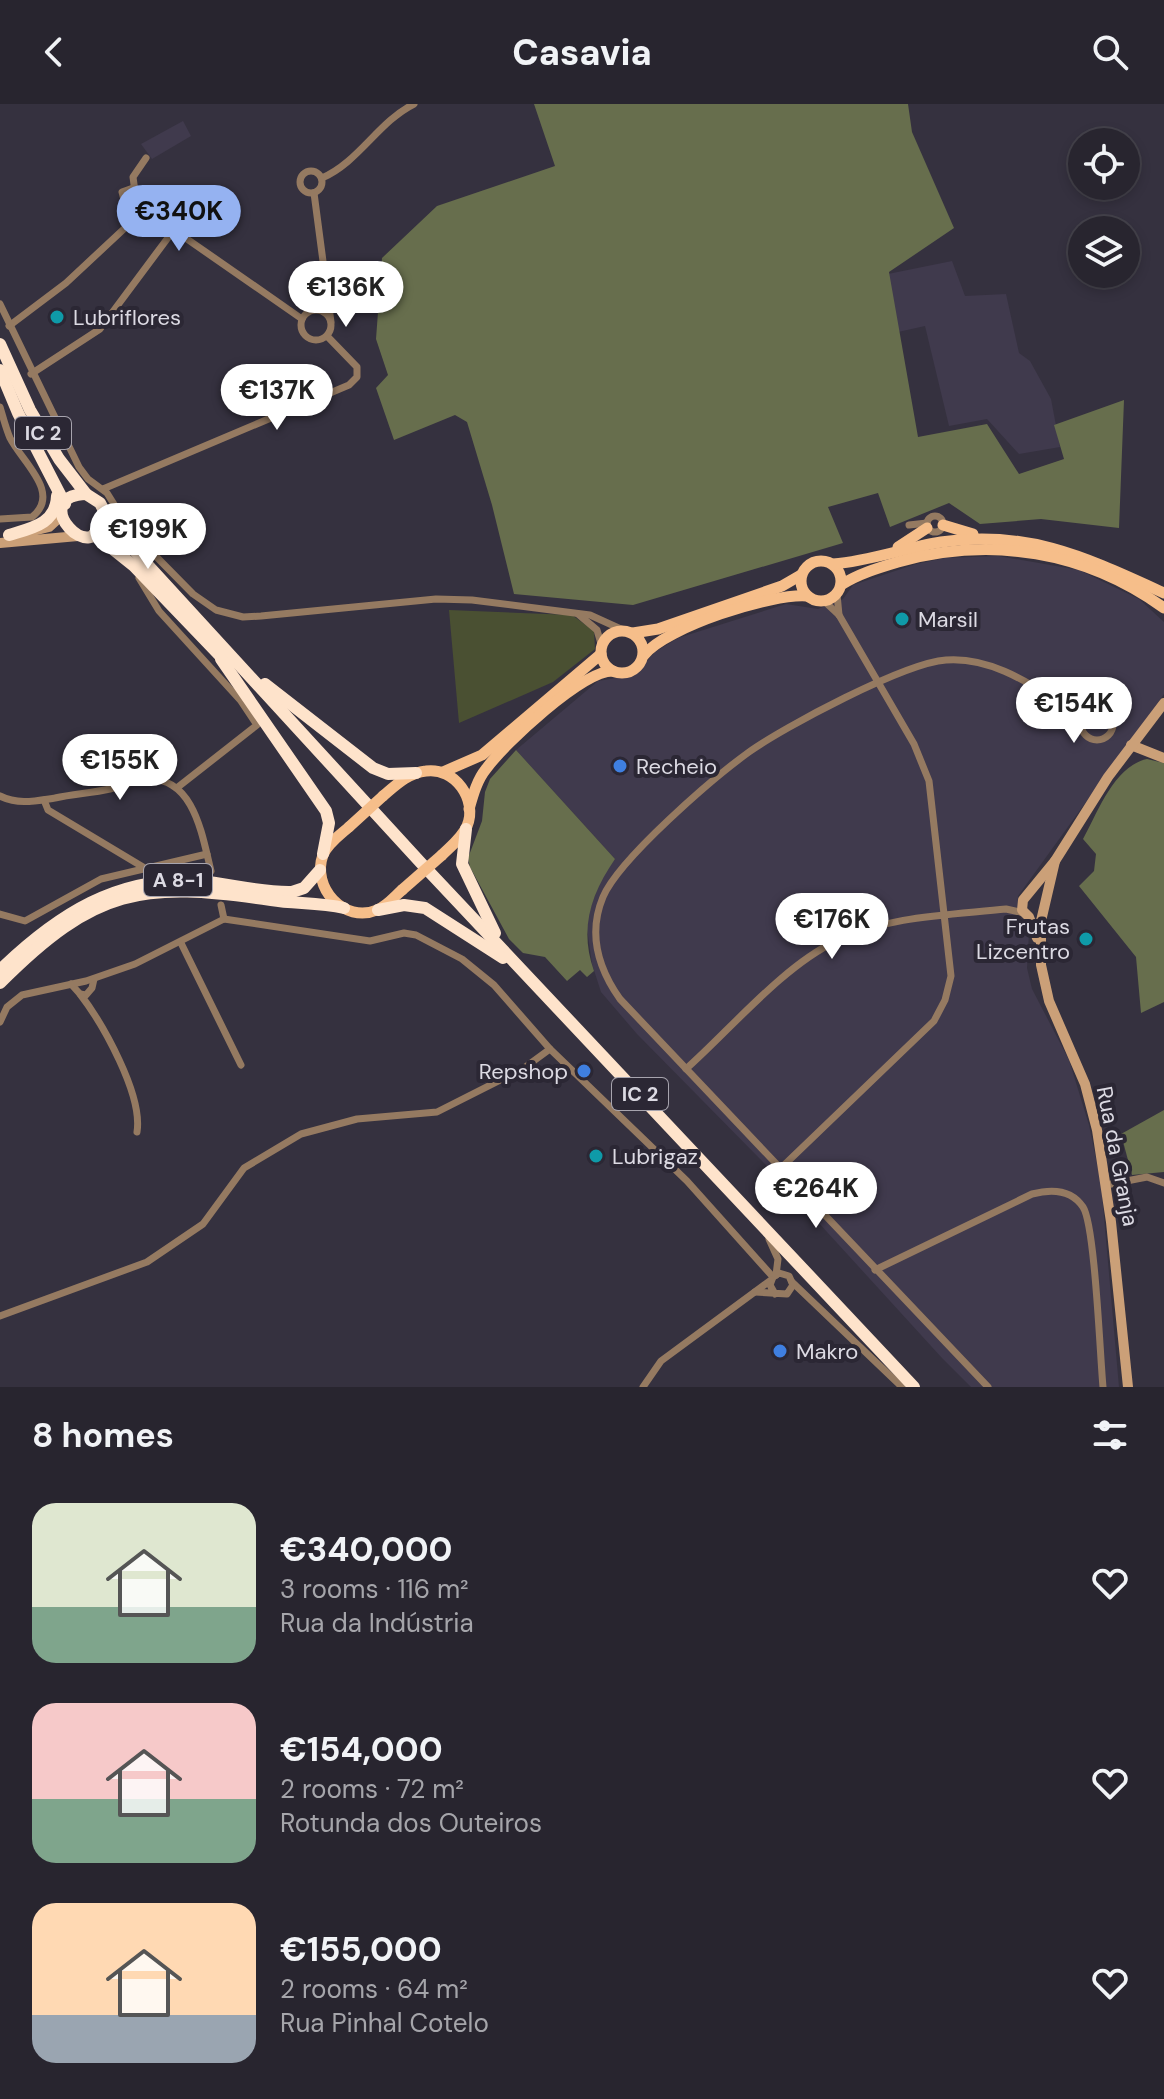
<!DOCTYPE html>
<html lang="en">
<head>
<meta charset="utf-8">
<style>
  body { margin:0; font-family:"DM Sans",sans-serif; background:#34313b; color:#f1f3f6; height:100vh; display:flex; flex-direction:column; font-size:30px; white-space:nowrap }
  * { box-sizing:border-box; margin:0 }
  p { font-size:26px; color:#a5a5aa }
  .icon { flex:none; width:44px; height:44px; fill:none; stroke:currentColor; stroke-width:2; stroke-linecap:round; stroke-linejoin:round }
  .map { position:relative; height:1283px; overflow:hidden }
  .details { display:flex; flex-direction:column; background:#28252f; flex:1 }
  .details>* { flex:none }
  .tools { position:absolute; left:1068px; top:24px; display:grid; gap:16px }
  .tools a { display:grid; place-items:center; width:72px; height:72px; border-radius:50%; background:#28252f; box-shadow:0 4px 12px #0003,0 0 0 2px #44424b; font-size:40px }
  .price { position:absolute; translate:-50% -68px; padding:0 18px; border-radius:28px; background:#fff; color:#222; font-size:26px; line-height:52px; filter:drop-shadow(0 2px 4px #0008) }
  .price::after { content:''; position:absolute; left:50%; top:48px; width:24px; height:18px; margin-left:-12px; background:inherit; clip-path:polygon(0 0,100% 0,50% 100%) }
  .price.current { background:#95b2f1; color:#111 }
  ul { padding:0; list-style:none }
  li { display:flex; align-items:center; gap:24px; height:200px; padding:0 32px }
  li span { display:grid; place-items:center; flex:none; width:224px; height:160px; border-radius:24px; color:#555 }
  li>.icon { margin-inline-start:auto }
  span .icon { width:96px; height:96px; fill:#fffc; stroke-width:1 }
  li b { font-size:34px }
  h2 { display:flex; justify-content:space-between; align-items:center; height:96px; padding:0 32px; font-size:34px }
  header { display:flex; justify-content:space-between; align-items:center; height:104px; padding:0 32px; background:#28252f; font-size:36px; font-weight:800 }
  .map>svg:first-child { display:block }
</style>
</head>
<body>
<header><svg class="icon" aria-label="back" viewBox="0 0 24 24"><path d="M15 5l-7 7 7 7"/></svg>Casavia<svg class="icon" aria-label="search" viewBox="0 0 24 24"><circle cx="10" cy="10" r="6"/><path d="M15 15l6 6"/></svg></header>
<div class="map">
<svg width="1164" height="1283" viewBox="0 0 1164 1283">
  <rect width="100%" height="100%" fill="#35313f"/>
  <!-- built -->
  <g fill="#403a4d">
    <path d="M183,17L191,32L152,55L141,40Z"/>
    <path d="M952,157L965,192L1006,190L1019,249L1030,257L1051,295L1060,343L1019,350L987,315L949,322L925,222L898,228L883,171Z"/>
    <path d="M998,452L1079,466L1139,495L1164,518V590L1018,792L1017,815L1026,821L1029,829L1027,864L1032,885L1069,956L1089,1021L1101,1079L1119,1283H971L942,1254L765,1060L637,930L601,888L592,860L586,817L601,774L615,755L516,646L598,577L634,571L655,548L678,534L786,500L818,505L843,495L853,481L916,460L945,454Z"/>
  </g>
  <!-- green -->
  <path fill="#4a5032" d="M449,506L572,511L594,527L595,545L553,578L459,619Z"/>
  <!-- forest -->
  <g fill="#676e4d">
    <path d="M534,0H908L912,28L954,124L889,168L918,333L987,320L1019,370L1064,355L1054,321L1124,296L1119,424L1041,415L980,420L949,399L890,423L878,389L828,403L843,439L633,501L514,490L492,401L467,318L455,311L394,336L376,284L388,271L376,235L382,154L437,102L555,62Z"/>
    <path d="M516,646L615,755C591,790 579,825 594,867L587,873L580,866L567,877L545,853L523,849L509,835L470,763L468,754L482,717L485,688L490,675Z"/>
    <path d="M1147,655L1164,659V898L1141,909L1136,853L1079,782L1094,767L1096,750L1083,735C1098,708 1114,662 1147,655Z"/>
    <path d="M1164,1006V1068L1132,1071L1121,1030Z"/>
  </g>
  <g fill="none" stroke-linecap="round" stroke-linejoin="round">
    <!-- street -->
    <g stroke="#957a61" stroke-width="7">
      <path d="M146,54L133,73L136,95L141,103L302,215"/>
      <circle cx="311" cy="78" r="11"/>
      <path d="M322,74C359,58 378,18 414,0"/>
      <path d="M314,89L331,218"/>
      <path d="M0,200L79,363L88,375L107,389L130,426L193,490L216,506L243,513L261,512L436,495L472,496L590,511L623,526"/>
      <circle cx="316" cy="221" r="15"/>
      <path d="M9,222L66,179L126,123L128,112L122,88L133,84"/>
      <path d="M31,270L100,225L173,127"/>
      <path d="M0,303C3,313 6,325 10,334C22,358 62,389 32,413L0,415"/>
      <path d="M103,385L349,281L357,273V263L327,232"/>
      <circle cx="935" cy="420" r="8"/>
      <path d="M909,421L927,419"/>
      <path d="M139,474L159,507L241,597L257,621L178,683"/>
      <path d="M837,490L839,511"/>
      <path d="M578,510L597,526L602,543"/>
      <circle cx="1097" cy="620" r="16"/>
      <path d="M0,692C18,701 35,697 55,694C73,690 92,689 110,685C122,682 133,676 146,675C194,672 202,731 211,767"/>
      <path d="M44,696L48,706L143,763"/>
      <path d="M221,801L224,815"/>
      <path d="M0,810L25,817L101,775L207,750"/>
      <path d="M181,839L241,961"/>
      <path d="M71,880L80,890L86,891L92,884L94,875"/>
      <path d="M80,890C103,920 143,991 137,1028"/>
      <path d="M0,918L7,903L22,891L86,877L135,860L224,815L370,837L404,829L416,831L462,855L494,881L550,945L687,1077L773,1173"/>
      <path d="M686,965C731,925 782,863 836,837C887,812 950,811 1006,805L1024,809"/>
      <path d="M780,1065L934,917L945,896L951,872L929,677L914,640L839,511L824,497"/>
      <path d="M1106,1081L1147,1073L1164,1079"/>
      <path d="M769,1135L778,1155L776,1171"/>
      <path d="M875,1166L1032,1090C1051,1085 1071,1085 1083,1103C1095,1121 1100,1252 1103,1283"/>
      <path d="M792,1178L902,1283"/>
      <path d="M755,1188L787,1190L793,1181L789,1172L779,1169L773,1173L770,1181L775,1190"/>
      <path d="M0,1212L147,1158L203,1120L244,1064L301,1030L357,1015L437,1008L524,964L550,945"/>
      <path d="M643,1283L661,1257L771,1176"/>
      <path d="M988,1283L620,895C598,864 588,829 603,793C619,755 713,674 749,648C784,623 904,559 946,556C997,552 1041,588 1083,612"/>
    </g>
    <!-- secondary -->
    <g stroke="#cba078" stroke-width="10">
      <path d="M29,428L49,423L62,411"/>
      <path d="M0,439L78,432"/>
      <path d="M1131,641L1164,654"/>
      <path d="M1055,757L1041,817V861L1049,897L1085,980L1097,1026L1111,1118L1128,1283"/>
      <path d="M1037,834L1029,813L1022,806L1023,796L1055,757L1108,673L1164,599"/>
    </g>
    <!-- primary -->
    <g stroke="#f6be8a" stroke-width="11">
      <path d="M943,421L973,430"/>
      <path d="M898,443L927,424"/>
      <circle cx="821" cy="477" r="20"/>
      <path d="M833,460C870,457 904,444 941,438C1028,425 1087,454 1164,489"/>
      <path d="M841,481C858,470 878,464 898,458C991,432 1085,447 1164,504"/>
      <circle cx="622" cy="548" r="21"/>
      <path d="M633,529L658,525L782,482L801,471"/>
      <path d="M644,551C666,523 772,489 807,492"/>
      <path d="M443,668L482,651L601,550"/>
      <path d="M383,692C396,681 408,669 426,667C455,663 478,696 467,722C462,734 451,742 442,751"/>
      <path d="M469,705C473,691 477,676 486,665C505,639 582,567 613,567"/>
      <path d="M349,723C340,731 328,739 323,751C311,783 344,820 377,806C387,802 395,792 402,786"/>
    </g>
    <!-- highway -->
    <g stroke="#fee3cb" stroke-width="12">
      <path d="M0,240L30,306L59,355L86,390L100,399L112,422L421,759L914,1283"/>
      <path d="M0,266L18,309L65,400"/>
      <path d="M86,390C25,392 96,471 104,411"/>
      <path d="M94,430L134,462L229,561"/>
      <path d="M9,431C32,424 56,420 57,392"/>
      <path d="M221,555L326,707L329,719L323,750"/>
      <path d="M265,580L373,664L388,670L416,669"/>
      <path d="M466,725L462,760L495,829"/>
      <path d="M378,806L404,801L425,804L503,854"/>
      <path d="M0,866C57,811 118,771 200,777C230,780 262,789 292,788L304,784L320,766"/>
      <path d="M0,879C95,784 141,777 271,796C295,800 319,798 344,804"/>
    </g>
    <!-- primary-bridge -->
    <g stroke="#f6be8a" stroke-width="11">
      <path d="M349,723L383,692"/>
      <path d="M402,786L442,751"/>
    </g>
  </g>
  <!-- markers -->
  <g fill="#0f9aa8" stroke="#2b2734" stroke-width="3">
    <circle cx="57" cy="213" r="8"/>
    <circle cx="902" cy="515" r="8"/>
    <circle cx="1086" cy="835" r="8"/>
    <circle cx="596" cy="1052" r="8"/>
  </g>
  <g fill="#3f7fe0" stroke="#2b2734" stroke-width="3">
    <circle cx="620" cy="662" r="8"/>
    <circle cx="584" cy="967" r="8"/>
    <circle cx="780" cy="1247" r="8"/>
  </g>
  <g text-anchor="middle" stroke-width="8" stroke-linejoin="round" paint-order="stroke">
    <!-- shield labels -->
    <g fill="#2b2734" stroke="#a7a4ae" stroke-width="2">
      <rect x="15" y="313" width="56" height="32" rx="6"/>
      <rect x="144" y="760" width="68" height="32" rx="6"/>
      <rect x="612" y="974" width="56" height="32" rx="6"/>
    </g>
    <g font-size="20" font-weight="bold" fill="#dcdae3">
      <text x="43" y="336">IC 2</text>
      <text x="178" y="783">A 8-1</text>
      <text x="640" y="997">IC 2</text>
    </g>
    <!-- poi labels -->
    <g font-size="22" fill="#dcdae3" stroke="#2b2734" text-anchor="start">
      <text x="73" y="221">Lubriflores</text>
      <text x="918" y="523">Marsil</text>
      <text x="636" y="670">Recheio</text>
      <text x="1070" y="830" text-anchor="end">Frutas<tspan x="1070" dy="25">Lizcentro</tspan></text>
      <text x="568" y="975" text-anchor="end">Repshop</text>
      <text x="612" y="1060">Lubrigaz</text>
      <text x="796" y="1255">Makro</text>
    </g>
    <!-- street labels -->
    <g font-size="22" fill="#dcdae3" stroke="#2b2734">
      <text transform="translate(1118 1052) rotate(79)" y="8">Rua da Granja</text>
    </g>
  </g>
</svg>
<div class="tools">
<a><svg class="icon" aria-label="locate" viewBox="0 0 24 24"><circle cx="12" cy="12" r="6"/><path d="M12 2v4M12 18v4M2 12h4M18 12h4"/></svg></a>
<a><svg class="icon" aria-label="layers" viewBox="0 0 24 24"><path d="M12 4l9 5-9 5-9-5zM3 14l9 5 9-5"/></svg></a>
</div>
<b class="price current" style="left:179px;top:149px">€340K</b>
<b class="price" style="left:346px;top:225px">€136K</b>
<b class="price" style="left:277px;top:328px">€137K</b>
<b class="price" style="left:148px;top:467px">€199K</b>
<b class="price" style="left:1074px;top:641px">€154K</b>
<b class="price" style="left:120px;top:698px">€155K</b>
<b class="price" style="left:832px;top:857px">€176K</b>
<b class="price" style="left:816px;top:1126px">€264K</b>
</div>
<section class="details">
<h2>8 homes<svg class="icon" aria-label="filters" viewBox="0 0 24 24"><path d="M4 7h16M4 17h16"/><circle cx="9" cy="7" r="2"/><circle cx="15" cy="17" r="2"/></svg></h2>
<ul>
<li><span style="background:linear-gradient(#dfe7d0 65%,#7fa58c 0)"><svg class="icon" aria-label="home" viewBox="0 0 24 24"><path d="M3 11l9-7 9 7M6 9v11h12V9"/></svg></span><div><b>€340,000</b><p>3 rooms · 116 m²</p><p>Rua da Indústria</p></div><svg class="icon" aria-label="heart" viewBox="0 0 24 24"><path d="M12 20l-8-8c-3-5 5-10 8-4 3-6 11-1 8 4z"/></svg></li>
<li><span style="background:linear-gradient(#f6c9c9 60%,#7fa58c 0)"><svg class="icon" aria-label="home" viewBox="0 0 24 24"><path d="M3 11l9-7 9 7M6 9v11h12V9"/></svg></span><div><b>€154,000</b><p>2 rooms · 72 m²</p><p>Rotunda dos Outeiros</p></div><svg class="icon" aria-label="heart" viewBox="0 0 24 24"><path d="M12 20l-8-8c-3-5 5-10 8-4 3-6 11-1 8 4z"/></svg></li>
<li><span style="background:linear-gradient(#ffd9b3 70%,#9aa5b1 0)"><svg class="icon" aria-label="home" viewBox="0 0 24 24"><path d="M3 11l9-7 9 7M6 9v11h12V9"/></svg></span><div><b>€155,000</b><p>2 rooms · 64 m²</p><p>Rua Pinhal Cotelo</p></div><svg class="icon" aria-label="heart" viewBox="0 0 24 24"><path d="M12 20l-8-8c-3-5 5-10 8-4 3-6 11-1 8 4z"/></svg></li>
</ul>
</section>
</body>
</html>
